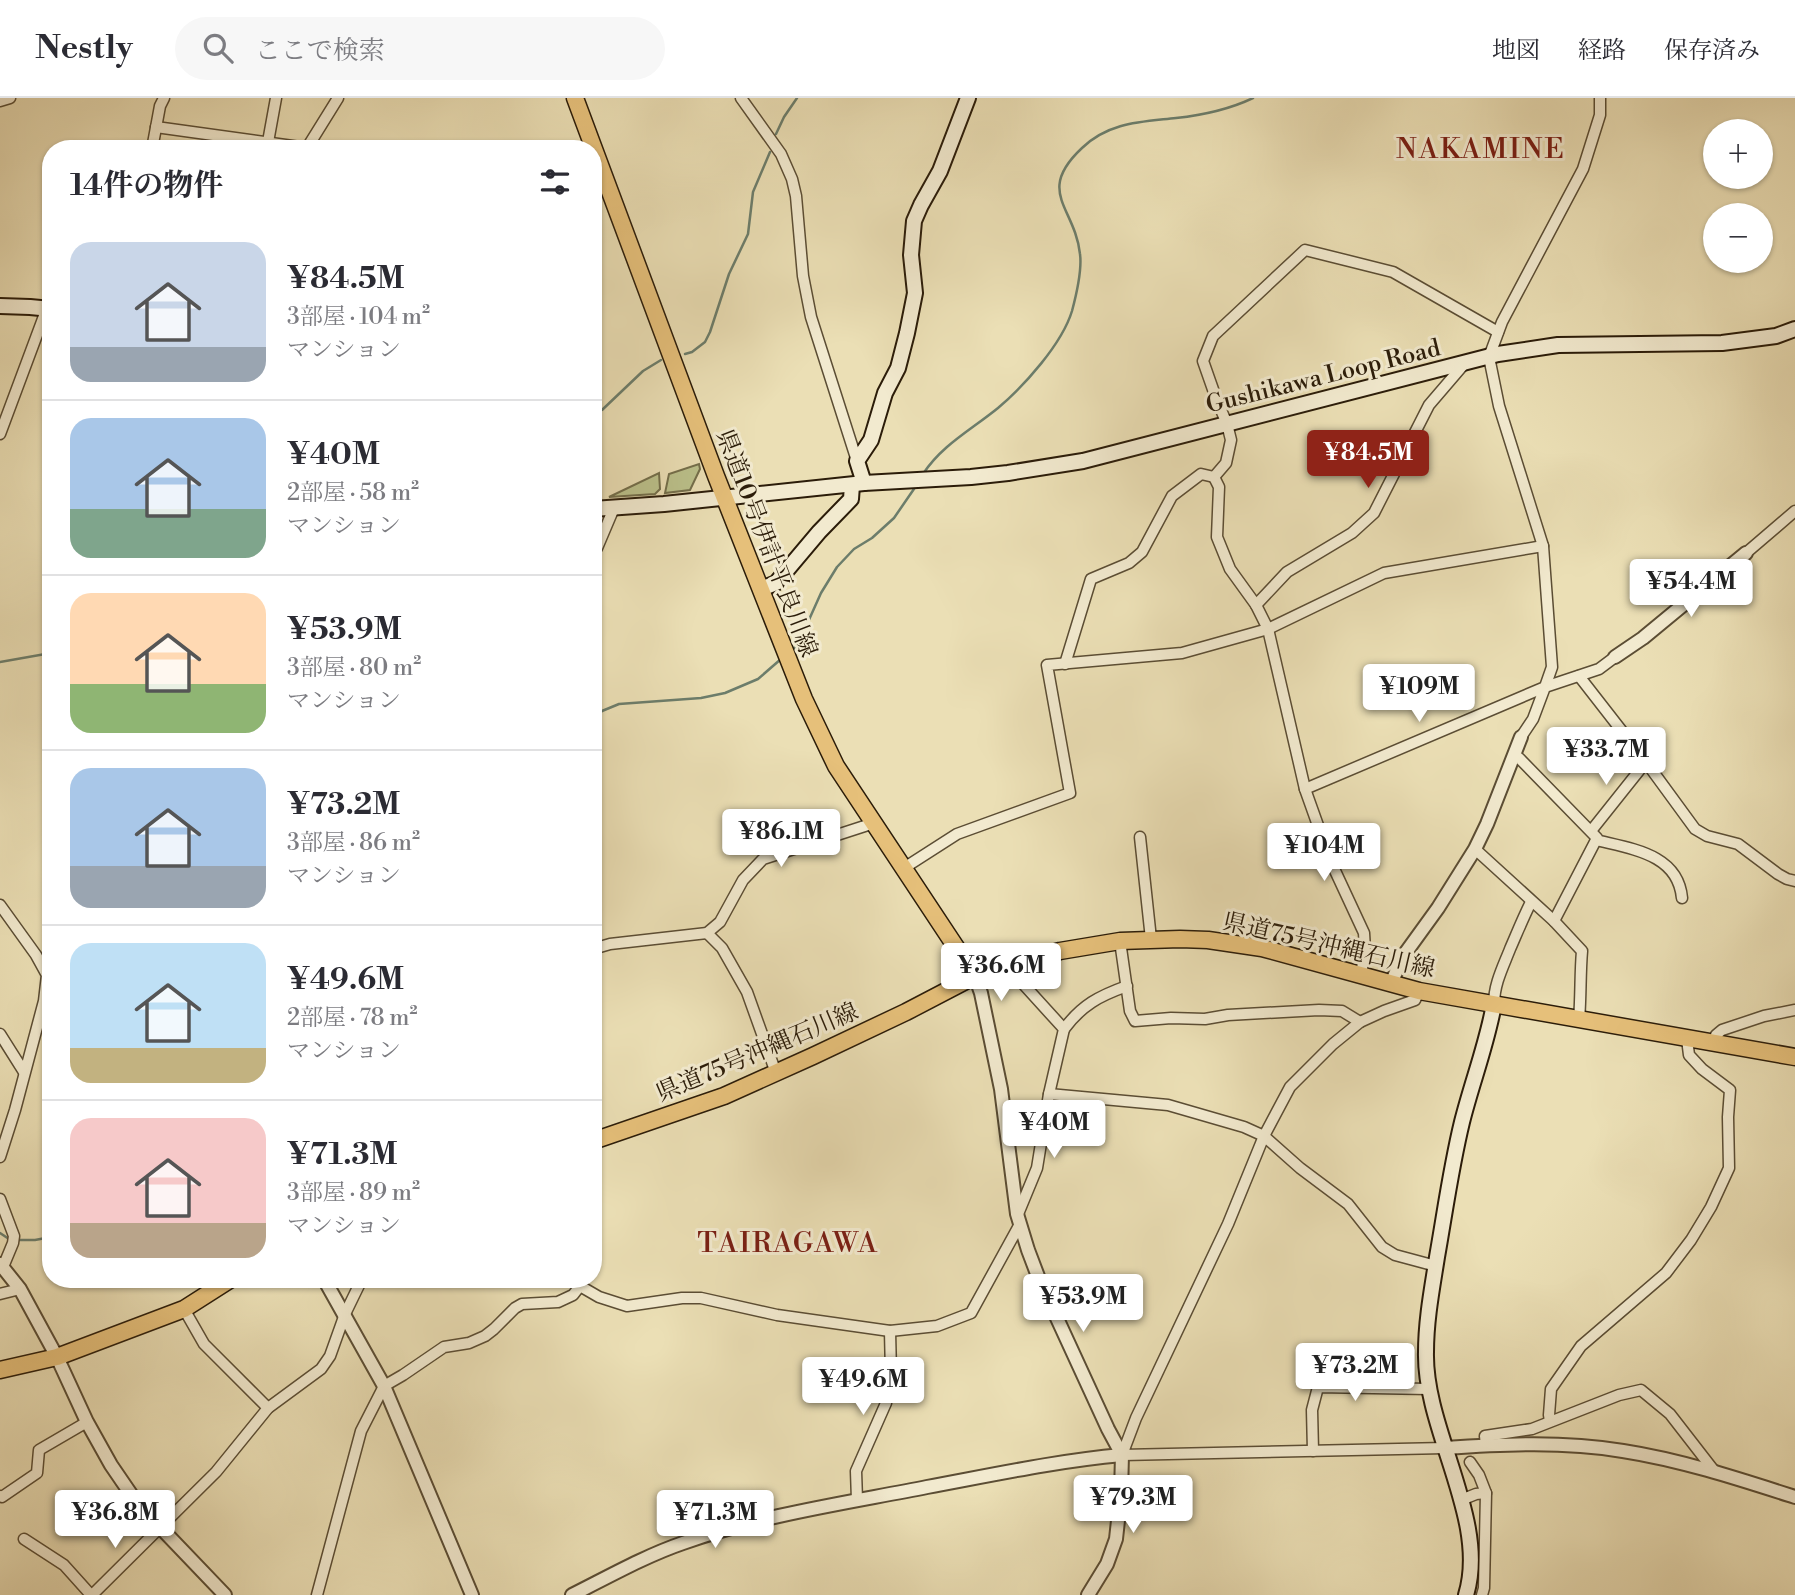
<!DOCTYPE html>
<html lang="ja">
<head>
<meta charset="utf-8">
<style>
  body { margin:0; font-family:"Libre Bodoni","Noto Serif JP",serif; background:#f7f7f7; color:#2b2b33; height:100vh; display:flex; flex-direction:column; font-size:26px; white-space:nowrap }
  * { box-sizing:border-box; margin:0 }
  p { font-size:23px; color:#7c7c81 }
  .icon { flex:none; width:38px; height:38px; fill:none; stroke:currentColor; stroke-width:2; stroke-linecap:round; stroke-linejoin:round }
  .map { position:relative; flex:1; overflow:hidden }
  .side { position:absolute; left:42px; top:42px; width:560px; height:1148px; display:flex; flex-direction:column; background:#fff; border-radius:28px; box-shadow:0 2px 5px #0004 }
  .side>* { flex:none }
  .tools { position:absolute; left:1703px; top:21px; display:grid; gap:14px }
  .tools a { display:grid; place-items:center; width:70px; height:70px; border-radius:50%; background:#fff; box-shadow:0 2px 5px #0004; font-size:35px }
  .price { position:absolute; translate:-50% -60px; padding:0 16px; border-radius:7px; background:#fff; color:#222; font-size:23px; line-height:46px; filter:drop-shadow(0 2px 4px #0008) }
  .price::after { content:''; position:absolute; left:50%; top:42px; width:21px; height:16px; margin-left:-10px; background:inherit; clip-path:polygon(0 0,100% 0,50% 100%) }
  .price.on { background:#8f2418; color:#fff }
  ul { padding:0; list-style:none }
  li { display:flex; align-items:center; gap:21px; height:175px; padding:0 28px }
  li+li { border-top:2px solid #e1e1e2 }
  li span { display:grid; place-items:center; flex:none; width:196px; height:140px; border-radius:21px; color:#555 }
  li>.icon { margin-inline-start:auto }
  span .icon { width:84px; height:84px; fill:#fffc; stroke-width:1 }
  li b { font-size:30px }
  h2 { display:flex; justify-content:space-between; align-items:center; height:84px; padding:0 28px; font-size:30px }
  header { display:flex; align-items:center; gap:42px; box-sizing:border-box; height:98px; padding:0 35px; background:#fff; border-bottom:2px solid #e1e1e2 }
  header strong { font-size:33px }
  nav { display:flex; gap:38px; margin-inline-start:auto; font-size:24px }
  .search { width:490px; height:63px; background:#f7f7f7; display:flex; align-items:center; gap:18px; box-sizing:border-box; padding:0 24px; border-radius:38px; color:#7c7c81; font-size:26px }
  .map>svg:first-child { display:block }
</style>
</head>
<body>
<header>
<strong>Nestly</strong>
<div class="search"><svg class="icon" aria-label="search" viewBox="0 0 24 24"><circle cx="10" cy="10" r="6"/><path d="M15 15l6 6"/></svg>ここで検索</div>
<nav><a>地図</a><a>経路</a><a>保存済み</a></nav>
</header>
<div class="map">
<svg width="1795" height="1497" viewBox="0 0 1795 1497">
  <rect width="100%" height="100%" fill="#ebdfb5"/>
  <filter id="stains"><feTurbulence type="fractalNoise" baseFrequency=".00286" numOctaves="4"/><feColorMatrix values="0 0 0 0 .2 0 0 0 0 .09 0 0 0 0 .02 0 0 0 .5 -.17"/></filter>
  <radialGradient id="worn" r=".72"><stop offset=".6" stop-color="#630" stop-opacity="0"/><stop offset="1" stop-color="#630" stop-opacity=".3"/></radialGradient>
  <!-- green -->
  <g fill="#bbc18b" stroke="#736e4a" stroke-width="2">
    <path d="M699,366L700,371L690,392L665,395L669,376Z"/>
    <path d="M659,375L660,391L655,396L609,399Z"/>
  </g>
  <g fill="none" stroke-linecap="round" stroke-linejoin="round">
    <!-- stream -->
    <g stroke="#6c7d6b" stroke-width="2.5">
      <path d="M776,36L784,19L797,0"/>
      <path d="M685,256L692,254L705,244L710,234L729,176L748,136L753,94L770,54"/>
      <path d="M593,317L602,312L643,273L661,262"/>
      <path d="M923,376C942,347 971,332 998,310C1024,288 1062,246 1072,213C1076,198 1082,171 1080,156C1075,109 1035,94 1082,50C1109,24 1141,24 1176,20C1203,17 1228,12 1253,0"/>
      <path d="M792,553L799,544L821,495L837,469L854,451L872,440L894,420L916,388"/>
      <path d="M0,564L51,555"/>
      <path d="M593,621L602,613L619,606L701,600L725,595L758,581L781,561"/>
      <path d="M0,1135L9,1141"/>
      <path d="M16,1142H35L51,1139"/>
    </g>
    <!-- minor casing -->
    <g stroke="#5b4d34" stroke-width="13">
      <g id="minor">
        <path d="M741,0L781,56L792,81L796,98L803,178L811,219L857,363"/>
        <path d="M0,3L10,0"/>
        <path d="M156,29L307,50L338,0"/>
        <path d="M268,44L276,0"/>
        <path d="M152,51L160,8L164,0"/>
        <path d="M0,336L47,210"/>
        <path d="M1214,379L1219,389L1217,439L1230,471L1256,507L1268,531L1305,691L1331,764L1364,835L1365,852L1361,877"/>
        <path d="M1214,379L1226,365L1231,342L1227,326L1216,300L1203,263L1213,238L1305,152L1393,174L1498,234"/>
        <path d="M593,455L597,450L614,410"/>
        <path d="M1746,455L1795,413"/>
        <path d="M1256,507L1287,474L1352,435L1374,415L1429,307L1465,265"/>
        <path d="M1065,566L1091,481L1129,465L1142,454L1172,398L1201,376L1214,379"/>
        <path d="M1579,578L1646,664L1695,731L1707,738L1738,746L1778,776L1787,781L1795,783"/>
        <path d="M1521,639L1533,621L1545,589L1599,571L1615,559"/>
        <path d="M1513,659L1519,660L1597,740L1596,742C1632,751 1678,756 1682,800"/>
        <path d="M1305,691L1545,589L1552,569L1543,448L1499,308L1489,259L1502,224L1583,71L1600,17V0"/>
        <path d="M1591,733L1646,664"/>
        <path d="M1140,739L1151,841"/>
        <path d="M1475,751L1554,823L1582,853C1580,876 1581,898 1579,922"/>
        <path d="M904,770L957,736L1070,695L1047,567L1182,555L1268,531L1384,475L1543,448"/>
        <path d="M0,807L36,857L47,877L44,903L15,1012L0,1059"/>
        <path d="M1554,823L1596,742"/>
        <path d="M707,835L722,850L747,894L776,975"/>
        <path d="M1120,843L1130,913L1135,923L1171,920L1205,921L1228,917L1319,912L1342,913L1360,924"/>
        <path d="M593,851L610,846L707,835L720,824L743,782L763,761L874,725"/>
        <path d="M1005,866L1064,931L1049,996L1037,1070L1018,1116"/>
        <path d="M1419,893L1415,902L1384,913L1360,924L1333,946L1290,989L1264,1038L1228,1126L1136,1320L1122,1357L1445,1350"/>
        <path d="M1494,906C1494,886 1503,869 1510,851C1517,835 1523,820 1531,804"/>
        <path d="M1064,931C1082,907 1099,898 1127,888"/>
        <path d="M0,936L24,974"/>
        <path d="M1714,945L1716,937L1722,932L1764,918L1795,912"/>
        <path d="M1049,996L1168,1007L1244,1029L1264,1038L1300,1070L1348,1106L1382,1149L1395,1157L1436,1168"/>
        <path d="M0,1101L14,1138L13,1145L3,1169"/>
        <path d="M573,1181L580,1188L599,1199L627,1208L682,1200H701L777,1217L890,1233L937,1228L971,1215L1020,1126"/>
        <path d="M0,1196L20,1191"/>
        <path d="M184,1211L204,1246L268,1310"/>
        <path d="M1550,1323L1549,1317L1551,1291L1581,1248L1666,1175L1691,1142L1711,1109L1729,1070L1728,1019L1730,992L1702,971L1689,957L1687,941"/>
        <path d="M1486,1347L1485,1338L1532,1331L1619,1297L1641,1292L1670,1316L1715,1374"/>
        <path d="M1313,1353L1312,1312L1318,1289L1429,1291"/>
        <path d="M1470,1364L1479,1377L1486,1395L1484,1490L1482,1497"/>
        <path d="M0,1398L2,1399L37,1375L39,1352L87,1324"/>
        <path d="M857,1402L856,1373L886,1305L891,1276L890,1233"/>
        <path d="M1461,1402L1476,1396L1486,1395"/>
        <path d="M24,1441L64,1467L91,1497"/>
        <path d="M92,1497L216,1374L268,1310L321,1271L330,1258L345,1216L362,1181"/>
        <path d="M317,1497L361,1333L384,1288L403,1277L444,1249L469,1245L485,1238L494,1231L515,1210L522,1206L558,1204L573,1197L580,1188"/>
      </g>
    </g>
    <!-- tertiary casing -->
    <g stroke="#5b4d34" stroke-width="16">
      <g id="tertiary">
        <path d="M1615,559L1643,540L1746,455"/>
        <path d="M975,878L981,895L1001,991L1017,1116L1028,1152L1039,1181L1108,1331L1122,1357L1121,1395L1116,1441L1107,1466L1088,1497"/>
        <path d="M1391,885L1404,857L1438,810L1475,751L1487,726L1521,639"/>
        <path d="M0,1166L20,1191L57,1259L87,1324L111,1367L137,1405L225,1497"/>
        <path d="M324,1181L384,1288L472,1497"/>
        <path d="M1445,1350C1504,1346 1564,1343 1623,1353C1681,1362 1739,1381 1795,1399"/>
        <path d="M572,1497C608,1479 645,1458 683,1445C762,1417 846,1405 927,1389C992,1377 1056,1363 1122,1357"/>
      </g>
    </g>
    <!-- secondary casing -->
    <g stroke="#2b1c09" stroke-width="18">
      <g id="secondary">
        <path d="M0,208L30,209L51,211"/>
        <path d="M864,385L857,363L871,342L885,295L898,270L907,235L915,195L911,157L914,123L921,107L940,73L968,0"/>
        <path d="M593,411L664,406L864,385L971,379L1008,375L1083,363L1498,256L1558,247L1722,245L1776,238L1795,231"/>
        <path d="M761,491L776,485L819,434L851,401L852,387"/>
        <path d="M1466,1497C1489,1422 1424,1332 1426,1254C1426,1222 1432,1191 1437,1159C1445,1114 1451,1069 1462,1024C1472,984 1487,946 1494,906"/>
      </g>
    </g>
    <!-- primary casing -->
    <g stroke="#2b1c09" stroke-width="19">
      <g id="primary">
        <path d="M575,0L716,378L804,601L836,668L975,878"/>
        <path d="M593,1043L724,998L813,958L906,914L975,878L993,871L1060,853L1120,843L1180,841L1208,842L1262,850L1419,893L1795,959"/>
        <path d="M0,1272L57,1259L184,1211L231,1181"/>
      </g>
    </g>
    <!-- minor -->
    <use href="#minor" stroke="#f2eacf" stroke-width="10"/>
    <!-- tertiary -->
    <use href="#tertiary" stroke="#f2eacf" stroke-width="12"/>
    <!-- secondary -->
    <use href="#secondary" stroke="#f2eacf" stroke-width="14"/>
    <!-- primary -->
    <use href="#primary" stroke="#e6c07a" stroke-width="16"/>
  </g>
  <g text-anchor="middle" stroke-width="6" stroke-linejoin="round" paint-order="stroke">
    <!-- street labels -->
    <g font-size="24" fill="#2b1c09" stroke="#f2eacf">
      <text transform="translate(1323 278) rotate(-14)" y="8">Gushikawa Loop Road</text>
      <text transform="translate(767 445) rotate(69)" y="8">県道10号伊計平良川線</text>
      <text transform="translate(1329 847) rotate(13)" y="8">県道75号沖縄石川線</text>
      <text transform="translate(757 954) rotate(-23)" y="8">県道75号沖縄石川線</text>
    </g>
    <!-- quarter labels -->
    <g font-size="28" letter-spacing="2" fill="#7a1f14" stroke="#f2eacf">
      <text x="1481" y="60">NAKAMINE</text>
      <text x="788" y="1154">TAIRAGAWA</text>
    </g>
  </g>
  <rect width="100%" height="100%" filter="url(#stains)"/>
  <rect width="100%" height="100%" fill="url(#worn)"/>
</svg>
<div class="tools">
<a>+</a>
<a>−</a>
</div>
<b class="price on" style="left:1368px;top:392px">¥84.5M</b>
<b class="price" style="left:1691px;top:521px">¥54.4M</b>
<b class="price" style="left:1419px;top:626px">¥109M</b>
<b class="price" style="left:1606px;top:689px">¥33.7M</b>
<b class="price" style="left:781px;top:771px">¥86.1M</b>
<b class="price" style="left:1324px;top:785px">¥104M</b>
<b class="price" style="left:1001px;top:905px">¥36.6M</b>
<b class="price" style="left:1054px;top:1062px">¥40M</b>
<b class="price" style="left:1083px;top:1236px">¥53.9M</b>
<b class="price" style="left:1355px;top:1305px">¥73.2M</b>
<b class="price" style="left:863px;top:1319px">¥49.6M</b>
<b class="price" style="left:1133px;top:1437px">¥79.3M</b>
<b class="price" style="left:115px;top:1452px">¥36.8M</b>
<b class="price" style="left:715px;top:1452px">¥71.3M</b>
<section class="side">
<h2>14件の物件<svg class="icon" aria-label="filters" viewBox="0 0 24 24"><path d="M4 7h16M4 17h16"/><circle cx="9" cy="7" r="2"/><circle cx="15" cy="17" r="2"/></svg></h2>
<ul>
<li><span style="background:linear-gradient(#c9d6e8 75%,#9aa5b1 0)"><svg class="icon" aria-label="home" viewBox="0 0 24 24"><path d="M3 11l9-7 9 7M6 9v11h12V9"/></svg></span><div><b>¥84.5M</b><p>3部屋 · 104 m²</p><p>マンション</p></div></li>
<li><span style="background:linear-gradient(#a9c7e8 65%,#7fa58c 0)"><svg class="icon" aria-label="home" viewBox="0 0 24 24"><path d="M3 11l9-7 9 7M6 9v11h12V9"/></svg></span><div><b>¥40M</b><p>2部屋 · 58 m²</p><p>マンション</p></div></li>
<li><span style="background:linear-gradient(#ffd9b3 65%,#8fb573 0)"><svg class="icon" aria-label="home" viewBox="0 0 24 24"><path d="M3 11l9-7 9 7M6 9v11h12V9"/></svg></span><div><b>¥53.9M</b><p>3部屋 · 80 m²</p><p>マンション</p></div></li>
<li><span style="background:linear-gradient(#a9c7e8 70%,#9aa5b1 0)"><svg class="icon" aria-label="home" viewBox="0 0 24 24"><path d="M3 11l9-7 9 7M6 9v11h12V9"/></svg></span><div><b>¥73.2M</b><p>3部屋 · 86 m²</p><p>マンション</p></div></li>
<li><span style="background:linear-gradient(#bfe0f5 75%,#c2b280 0)"><svg class="icon" aria-label="home" viewBox="0 0 24 24"><path d="M3 11l9-7 9 7M6 9v11h12V9"/></svg></span><div><b>¥49.6M</b><p>2部屋 · 78 m²</p><p>マンション</p></div></li>
<li><span style="background:linear-gradient(#f6c9c9 75%,#b9a48a 0)"><svg class="icon" aria-label="home" viewBox="0 0 24 24"><path d="M3 11l9-7 9 7M6 9v11h12V9"/></svg></span><div><b>¥71.3M</b><p>3部屋 · 89 m²</p><p>マンション</p></div></li>
</ul>
</section>
</div>
</body>
</html>
